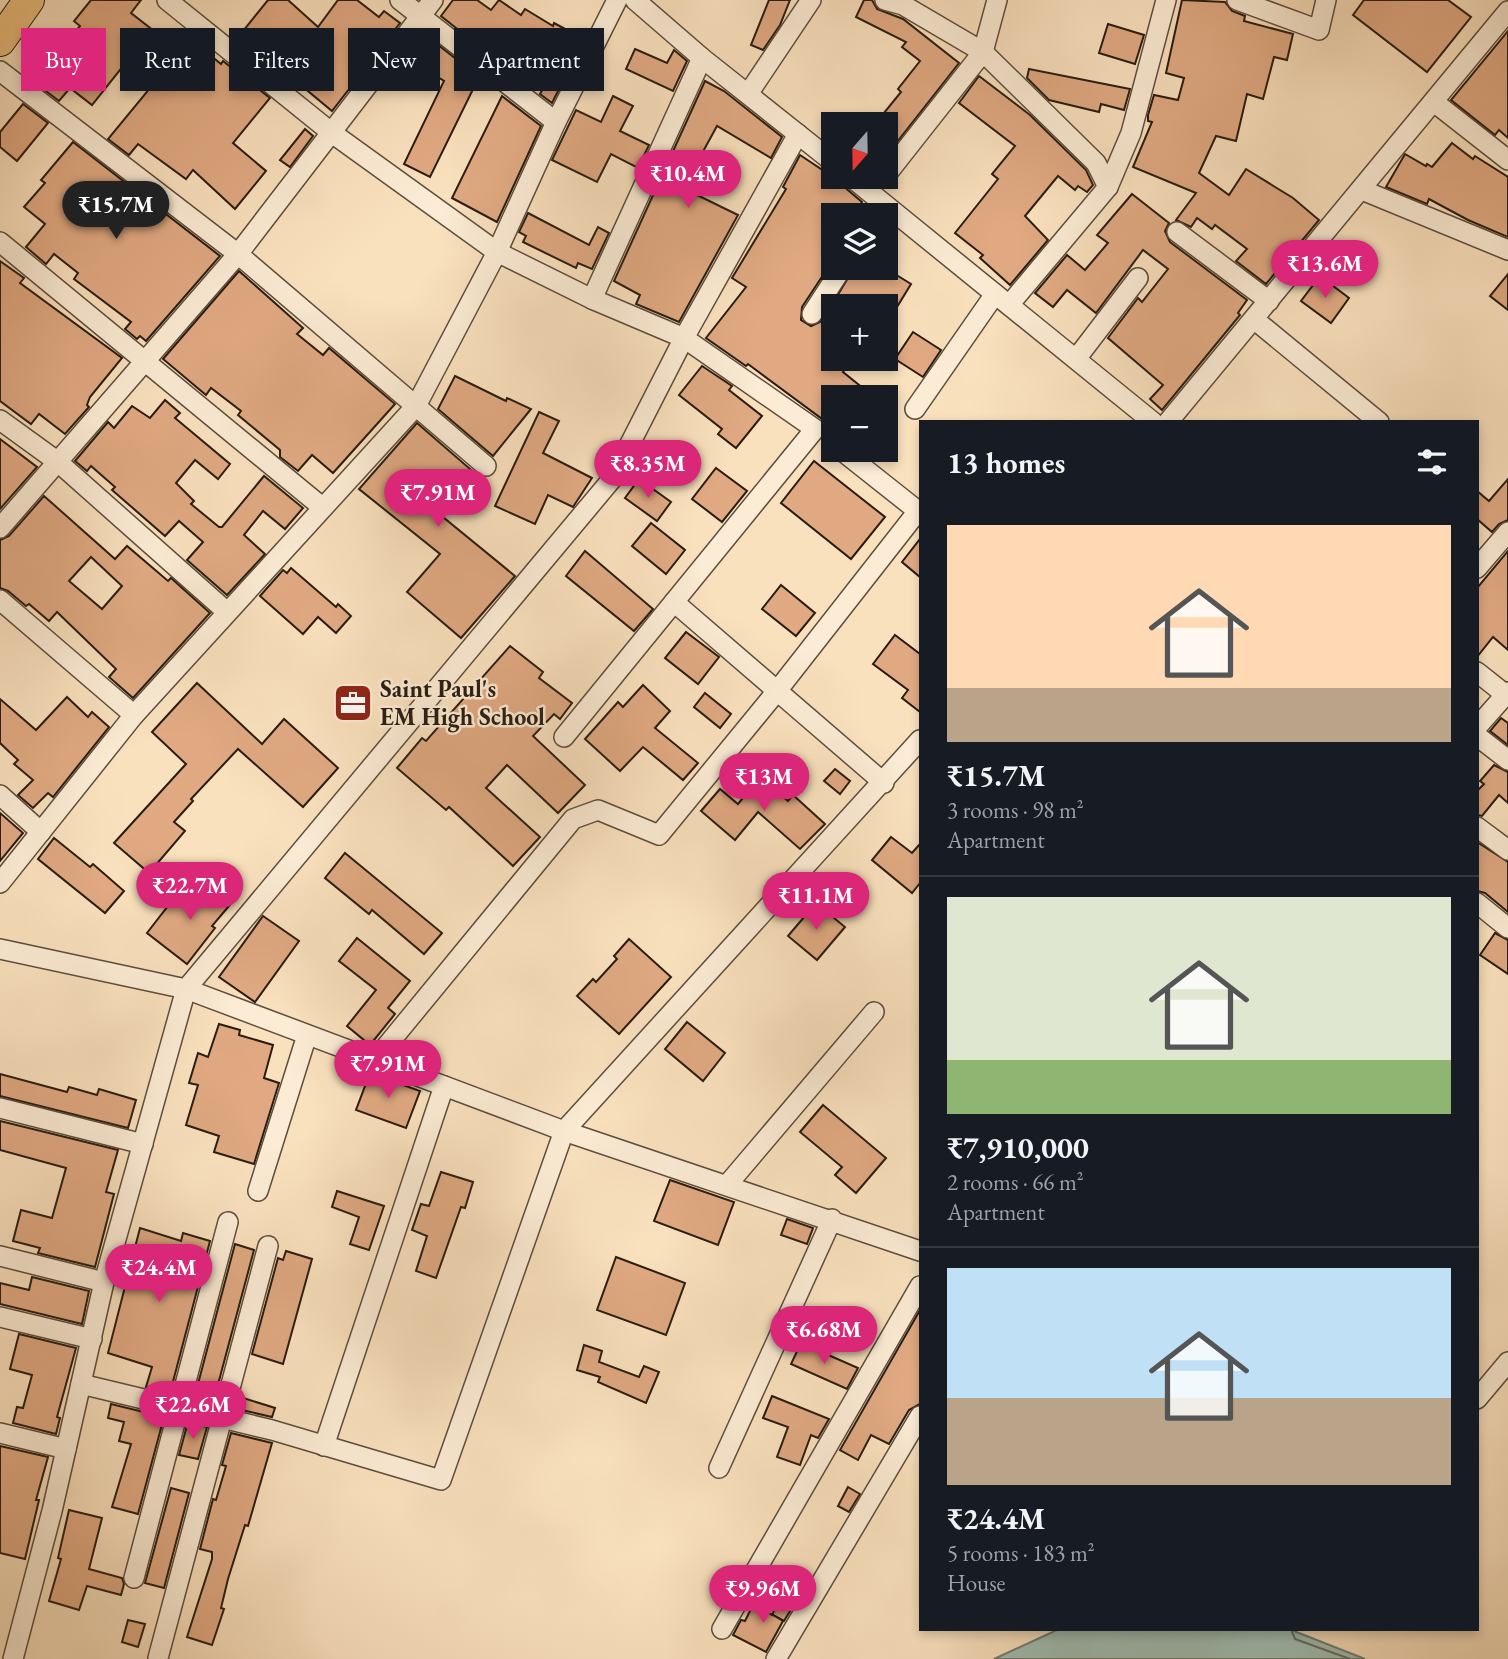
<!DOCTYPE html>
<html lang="en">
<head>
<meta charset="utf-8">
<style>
  body { margin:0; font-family:"EB Garamond",serif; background:#242831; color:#f1f3f6; height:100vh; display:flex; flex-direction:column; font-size:26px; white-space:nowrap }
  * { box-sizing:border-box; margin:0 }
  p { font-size:23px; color:#9ea1a6 }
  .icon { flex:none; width:38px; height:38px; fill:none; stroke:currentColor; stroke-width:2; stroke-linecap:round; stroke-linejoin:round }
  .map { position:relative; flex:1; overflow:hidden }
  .details { position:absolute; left:919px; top:420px; width:560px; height:1211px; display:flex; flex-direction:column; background:#171b24; border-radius:0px; box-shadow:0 4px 10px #0003 }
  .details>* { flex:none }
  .guide { position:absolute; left:21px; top:28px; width:665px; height:63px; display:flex; gap:14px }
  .needle { width:46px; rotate:200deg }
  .buttons { position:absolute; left:821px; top:112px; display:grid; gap:14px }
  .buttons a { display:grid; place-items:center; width:77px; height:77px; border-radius:0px; background:#171b24; box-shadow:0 4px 10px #0003; font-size:35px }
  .price { position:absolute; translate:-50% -60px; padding:0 16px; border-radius:24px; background:#db2777; color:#fff; font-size:23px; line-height:46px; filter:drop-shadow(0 2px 4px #0008) }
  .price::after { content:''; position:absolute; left:50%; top:42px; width:21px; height:16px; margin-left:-10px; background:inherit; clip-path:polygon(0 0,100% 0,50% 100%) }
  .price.current { background:#222; color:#fff }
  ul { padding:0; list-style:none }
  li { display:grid; align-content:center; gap:14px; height:371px; padding:0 28px }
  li+li { border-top:2px solid #363941 }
  li span { display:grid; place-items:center; height:217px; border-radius:0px; color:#555 }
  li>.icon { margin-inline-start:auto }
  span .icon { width:126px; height:126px; fill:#fffc; stroke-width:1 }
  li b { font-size:30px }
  h2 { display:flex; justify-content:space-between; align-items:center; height:84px; padding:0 28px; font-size:30px }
  .chip { padding:0 24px; border-radius:0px; background:#171b24; box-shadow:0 4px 10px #0003; font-size:24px; line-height:63px }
  .chip.current { background:#db2777; color:#fff }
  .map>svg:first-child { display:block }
</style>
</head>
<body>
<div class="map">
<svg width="1508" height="1659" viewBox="0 0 1508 1659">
  <rect width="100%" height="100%" fill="#fae1be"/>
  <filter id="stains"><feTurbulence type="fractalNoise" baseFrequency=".00286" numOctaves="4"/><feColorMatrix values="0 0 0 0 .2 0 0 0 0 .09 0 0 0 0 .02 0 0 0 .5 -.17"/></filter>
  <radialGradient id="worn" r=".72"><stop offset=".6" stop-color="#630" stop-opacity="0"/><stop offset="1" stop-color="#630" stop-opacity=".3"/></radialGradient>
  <!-- water -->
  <path fill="#9ebdb3" stroke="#6f7d73" stroke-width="2" d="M1059,1629H1289L1365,1659H994Z"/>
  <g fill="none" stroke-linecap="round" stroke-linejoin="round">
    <!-- shore -->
    <path stroke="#636c62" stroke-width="2" d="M1291,1629L1295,1639L1350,1659"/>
  </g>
  <!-- building -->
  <g fill="#e0a982" stroke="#281c12" stroke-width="2" fill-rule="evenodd">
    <path d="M91,0H141L131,13L158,34L161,30L182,46L189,38L221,64L223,61L270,98L233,143L266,171L235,209L193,170L186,179L138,144L129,155L108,139L151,87L124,65L92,105L70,88L59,101L38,85L47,75L42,71L80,26L74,21Z"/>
    <path d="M268,0H288L318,27L338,0H357L379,17L384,11L400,23L332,111L261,52L264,48L243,31Z"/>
    <path d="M453,0H477L491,10L499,0L521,15L525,9L553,26L554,23L584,39L552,103L540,94L544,87L514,70L516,66L490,55L441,16Z"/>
    <path d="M769,0H790L780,25L763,50L751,45Z"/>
    <path d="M864,0H872L877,9L903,19L959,63L886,156V124H875L901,92L898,89L920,61L902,47L906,42L856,17Z"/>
    <path d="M1182,0L1225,2L1232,11L1245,16L1244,21L1293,34L1287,60L1274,57L1263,99L1247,94L1236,141L1216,136L1199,173L1229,195L1246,169L1293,198L1319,220L1266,284L1236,261L1247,249L1215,225L1212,229L1197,218L1191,227L1176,220L1196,193L1133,167L1152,122L1148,121V115L1154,95L1178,100L1184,78L1166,73Z"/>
    <path d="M1364,0H1448L1471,17L1427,72L1353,15Z"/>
    <path d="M1108,24L1144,35L1135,64L1099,53Z"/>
    <path d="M1508,31V138L1499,130L1495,135L1451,100Z"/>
    <path d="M428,37L479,77L430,177L404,164L444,81L413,62Z"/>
    <path d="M635,49L667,63L674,50L687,61L673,91L626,69Z"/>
    <path d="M1029,69L1130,89L1124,110L1101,104L1099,112L1049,100L1027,78Z"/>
    <path d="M979,76L1030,115L1086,170L1093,185L1087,192L1078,186L1075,190L1058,176L1025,216L1048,240L1010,285L980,258L983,255L955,233L998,179L992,174L1015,146L959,103Z"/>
    <path d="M705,81L724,91L782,137L771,158L717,126L694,168L706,174L695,194L738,215L679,322L636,304L640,295L614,281Z"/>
    <path d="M502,96L541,126L497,222L452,198Z"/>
    <path d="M613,96L633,106L620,131L649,145L638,168L611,154L597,182L552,160L576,110L601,122Z"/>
    <path d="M23,104L48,123L17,161L0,147V132Z"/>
    <path d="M305,129L313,136L290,167L280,160Z"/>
    <path d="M73,142L220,256L146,341L140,336L137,339L125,329L131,322L74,279L78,273L54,254L46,264L26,247L45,224L24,207L45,183L41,180Z"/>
    <path d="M1452,143L1473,159L1475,156L1508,177V237L1468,220L1429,199L1427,204L1386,187L1405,154L1426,166L1427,164L1432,167Z"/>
    <path d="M800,155L833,177H839L843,186L862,202L853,215H833V260L802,307L801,320L811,326L822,321L854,268H885L911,284L886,325V306H833V359L845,369L843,372L874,397H833V436L827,431L822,419L748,364L746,366L706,338L746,287L732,278L786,189L783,187Z"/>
    <path d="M1132,194L1169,223L1165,231L1170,242L1247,300L1238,313L1240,315L1162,410L1150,399L1163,385L1108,338L1138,298L1142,302L1168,269L1143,250L1096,313L1067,290L1053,307L1035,293L1067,255L1085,270L1108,243L1097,235Z"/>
    <path d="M528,213L589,245L598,227L609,233L592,269L578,263L576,268L523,242L526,236L519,232Z"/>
    <path d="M0,261L24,278L20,283L122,358L90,397L87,405L89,407L65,434L39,414L31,424L0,401Z"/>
    <path d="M239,271L303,328L297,334L323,355L329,348L395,404L333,473L312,455L298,471L280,457V450L238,415L241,411L211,388L206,395L163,359Z"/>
    <path d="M1508,274V310L1490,296Z"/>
    <path d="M1320,276L1349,298L1331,323L1301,301Z"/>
    <path d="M913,332L941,350L923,377L895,359Z"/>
    <path d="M702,366L732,386L729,390L762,416L736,448L718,434L722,429L679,395Z"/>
    <path d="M455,376L506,401L507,398L531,409L493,456L438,409Z"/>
    <path d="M165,400L180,413L175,418L230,464L218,479L195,460L176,483L194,501L191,504L219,527H222L264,476L303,508L285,529L263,511L244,535L265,554L227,595L187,560L203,542L179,521L165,536L112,490L115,487L91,466L87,471L75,461L108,422L114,428L132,406L150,418Z"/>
    <path d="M539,412L559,421L543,453L592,478L573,507L548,495L535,524L495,506Z"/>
    <path d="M417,423L477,475L443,517L515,576L461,638L407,592L440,554L359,489Z"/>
    <path d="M0,439L37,467L0,509Z"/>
    <path d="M814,461L885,517L851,559L781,503Z"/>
    <path d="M716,468L747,491L722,522L692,499Z"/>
    <path d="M639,479L671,502L657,521L625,498Z"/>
    <path d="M1508,479V520L1499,524L1492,532L1477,519V491L1489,501Z"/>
    <path d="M44,496L115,559L127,546L168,581L171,578L210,613L133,698L109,677L116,669L57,612L49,621L29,604L26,606L8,591L0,588V540L9,536ZM91,557L122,586L102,609L69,581Z"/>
    <path d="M651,523L685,550L666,574L632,546Z"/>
    <path d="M920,539V577L902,562Z"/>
    <path d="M585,551L653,609L634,631L566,576Z"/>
    <path d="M1508,551V650L1493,637L1477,657V588Z"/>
    <path d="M291,568L336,607L338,604L351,616L336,633L318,617L303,634L260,596L283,570L287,573Z"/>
    <path d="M781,585L815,613L796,636L762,609Z"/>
    <path d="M686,632L719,657L698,684L665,658Z"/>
    <path d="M895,635L920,654V712L902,698L908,690L873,664Z"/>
    <path d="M510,646L543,672L539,678L572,703L560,719L554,714L533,736L585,785L558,813L507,765L486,788L540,837L513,866L449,807L446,810L397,768L422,738L426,741Z"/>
    <path d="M197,683L262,744L284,719L338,768L303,807L238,749L191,799L193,801L174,822L185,831L149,873L114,843L186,764L152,732Z"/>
    <path d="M643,685L670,711L655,728L698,763L683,780L643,747L620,771L585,739L618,702L623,707Z"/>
    <path d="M705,693L731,714L720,728L694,707Z"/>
    <path d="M67,697L88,717L92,712L109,727L53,797L48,793L33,808L18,795L33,780L14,764L18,760L0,743V699L36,730Z"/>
    <path d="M1501,718L1508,723V745L1490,731Z"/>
    <path d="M1494,765L1508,772V803L1499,795L1482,816L1477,815V791L1484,784L1480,781Z"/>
    <path d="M835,769L850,781L840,794L824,781Z"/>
    <path d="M760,777L788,801L793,795L825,824L800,849L758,812L735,840L701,811L720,789L738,804Z"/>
    <path d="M0,813L23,833L0,861Z"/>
    <path d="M891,837L912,853L920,844V883L912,893L872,860Z"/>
    <path d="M54,838L90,867L93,864L124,891L105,913L38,859Z"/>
    <path d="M1477,842L1508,862V912L1485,893L1477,891Z"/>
    <path d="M345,853L442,933L424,954L372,910L369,914L325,878Z"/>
    <path d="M211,880L234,900L212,926L215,928L187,964L147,933L175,897L188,907Z"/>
    <path d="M816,903L845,927L817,960L788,936Z"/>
    <path d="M263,916L299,941L255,1002L219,977Z"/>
    <path d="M1495,933L1508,940V974L1480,955Z"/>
    <path d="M357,938L410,981L388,1008L395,1014L370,1045L347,1026L376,990L339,961Z"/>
    <path d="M629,939L671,977L619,1034L577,996L593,979L596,982L617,959L614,956Z"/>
    <path d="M687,1022L725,1053L703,1081L665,1049Z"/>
    <path d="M219,1024L240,1030L239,1035L273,1045L264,1078L279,1083L254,1164L214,1152L219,1136L186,1125L198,1085L189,1083L198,1053L208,1057Z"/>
    <path d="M370,1073L420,1091L406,1128L356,1110Z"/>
    <path d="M0,1074L67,1092L69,1087L97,1095L99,1089L136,1100L128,1128L0,1096Z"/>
    <path d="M823,1105L886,1158L856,1193L835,1175L842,1167L800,1132Z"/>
    <path d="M0,1121L118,1150L106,1192L114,1194L95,1267L38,1253L40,1248L13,1241L21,1210L52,1218L66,1168L0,1150Z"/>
    <path d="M441,1172L473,1182L465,1208L461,1207L436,1278L416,1271L427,1236L412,1230L421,1204L429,1206Z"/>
    <path d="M670,1180L734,1202L718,1245L654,1221Z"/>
    <path d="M337,1191L384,1206L369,1250L350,1244L359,1217L332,1207Z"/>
    <path d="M787,1219L813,1228L807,1244L781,1235Z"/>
    <path d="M140,1228L181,1241L183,1233L210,1241L170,1393L146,1387L152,1367L108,1353Z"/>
    <path d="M235,1244L254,1250L213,1403L194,1399Z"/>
    <path d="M286,1251L312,1259L283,1364L252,1354L278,1258L283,1260Z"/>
    <path d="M616,1257L685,1283L666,1335L597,1310Z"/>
    <path d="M32,1277L89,1291L82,1324L0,1304V1283L29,1290Z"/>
    <path d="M920,1310V1404L909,1410L889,1444L871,1435L858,1460L840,1450Z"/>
    <path d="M19,1334L76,1348L57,1417L60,1418L56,1434L13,1423L17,1407L23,1408L32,1375L10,1369Z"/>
    <path d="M801,1343L858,1368L847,1389L791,1364Z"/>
    <path d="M584,1345L602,1351L599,1362L639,1377L644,1366L659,1372L646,1403L598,1382L600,1377L577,1370Z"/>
    <path d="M772,1396L829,1419L818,1438L811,1435L800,1465L777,1457L788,1427L763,1418Z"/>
    <path d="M240,1397L275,1408L272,1417L237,1409Z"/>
    <path d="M111,1404L164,1417L138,1514L112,1507L131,1444L119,1441L124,1422L108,1418Z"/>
    <path d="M188,1422L207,1427L198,1459L179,1455Z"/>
    <path d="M231,1433L272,1443L248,1526L245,1525L228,1579L221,1608L224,1609L212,1645L187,1637L212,1559V1552L200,1549L213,1499L216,1500L226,1466L222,1465Z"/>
    <path d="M0,1446L48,1457L36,1500H39L25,1559L0,1553Z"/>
    <path d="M848,1487L860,1494L849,1512L838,1506Z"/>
    <path d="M171,1488L189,1493L164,1588L145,1583Z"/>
    <path d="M69,1510L102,1518L89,1569L122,1578L124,1584L121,1595L87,1586L79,1610L49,1601L61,1559L58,1558Z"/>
    <path d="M781,1597L795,1603L784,1621L773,1615L783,1621L766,1652L733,1635L741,1620L745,1621L753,1605L772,1615Z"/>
    <path d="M128,1620L145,1624L138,1647L122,1642Z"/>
  </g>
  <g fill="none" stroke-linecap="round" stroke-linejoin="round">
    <!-- street casing -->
    <g stroke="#5c4d3d" stroke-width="22">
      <g id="street">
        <path d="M167,0L332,133L497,252L592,299L684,338L815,429L564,737"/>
        <path d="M400,0L556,122"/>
        <path d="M635,0L702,58L833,162"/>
        <path d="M885,0L903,5L983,52L1096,163L1108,187"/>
        <path d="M1237,0L1319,30L1326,0"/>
        <path d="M0,71L238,254L486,466"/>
        <path d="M748,94L811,0"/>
        <path d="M1434,102L1508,160"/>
        <path d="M886,175L983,52L997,0"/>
        <path d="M851,177L1153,422"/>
        <path d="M1362,190L1508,250"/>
        <path d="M1177,232L1269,301"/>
        <path d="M0,242L322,507"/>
        <path d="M592,299L702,58"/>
        <path d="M1009,305L1108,187L1131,133L1166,0"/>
        <path d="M812,314L842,268"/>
        <path d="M1255,320L1379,422"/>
        <path d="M1076,359L1138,278"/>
        <path d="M915,409L995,294"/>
        <path d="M0,420L58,462L227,612"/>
        <path d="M1168,422L1508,11"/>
        <path d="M0,528L238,254L433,0"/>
        <path d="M1477,568L1508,532"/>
        <path d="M0,600L134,715"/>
        <path d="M674,602L884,783"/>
        <path d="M1477,672L1506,695"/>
        <path d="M1477,727L1508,692"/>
        <path d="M1477,736L1508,760"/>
        <path d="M0,795L41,832"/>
        <path d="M1477,827L1508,850"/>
        <path d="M0,883L134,715L416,406L497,252L556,122L617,0"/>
        <path d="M1477,903L1508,928"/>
        <path d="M0,949L186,989L564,1131L920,1251"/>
        <path d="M375,1060L573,819L598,810L659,835L777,691L918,511L841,450"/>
        <path d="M0,1108L143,1144"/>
        <path d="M727,1185L874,1012"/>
        <path d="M258,1191L307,1035"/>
        <path d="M0,1256L104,1282"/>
        <path d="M0,1317L92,1339"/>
        <path d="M81,1384L272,1430L441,1480L564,1131L920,740"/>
        <path d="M1477,1399L1508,1362"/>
        <path d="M0,1433L66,1449"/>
        <path d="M324,1446L444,1086"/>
        <path d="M719,1468L832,1219"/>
        <path d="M134,1578L228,1222"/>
        <path d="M722,1629L920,1286"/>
        <path d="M158,1658L268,1246"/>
        <path d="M13,1659L52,1511L104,1282L186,989L612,479L684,338L798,134"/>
        <path d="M776,1659L920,1416"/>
      </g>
    </g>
    <!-- primary casing -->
    <g stroke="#281c12" stroke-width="32">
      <path id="primary" d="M0,41L29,0"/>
    </g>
    <!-- street -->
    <use href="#street" stroke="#fcecd5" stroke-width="19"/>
    <!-- primary -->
    <use href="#primary" stroke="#edc07f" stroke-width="30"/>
  </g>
  <!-- icons -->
  <defs>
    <g id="office-square" transform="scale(2.0125)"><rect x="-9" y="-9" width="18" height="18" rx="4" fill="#8f2418" stroke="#fcecd5"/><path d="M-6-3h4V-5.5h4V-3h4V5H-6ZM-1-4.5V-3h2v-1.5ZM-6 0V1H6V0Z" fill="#fff"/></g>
  </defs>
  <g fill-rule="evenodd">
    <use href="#office-square" x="353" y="703"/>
  </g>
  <g text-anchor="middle" stroke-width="5" stroke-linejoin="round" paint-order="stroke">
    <!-- poi labels -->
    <g font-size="24" font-weight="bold" fill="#281c12" stroke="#fcecd5" text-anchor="start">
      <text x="380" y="697">Saint Paul's<tspan x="380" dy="28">EM High School</tspan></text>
    </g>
  </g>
  <rect width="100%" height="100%" filter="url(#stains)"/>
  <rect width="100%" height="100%" fill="url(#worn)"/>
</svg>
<div class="buttons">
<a><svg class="needle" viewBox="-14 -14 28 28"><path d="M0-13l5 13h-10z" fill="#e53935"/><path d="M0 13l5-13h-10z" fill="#9ea1a6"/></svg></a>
<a><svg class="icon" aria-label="layers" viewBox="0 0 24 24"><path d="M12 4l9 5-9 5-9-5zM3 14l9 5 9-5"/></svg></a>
<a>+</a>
<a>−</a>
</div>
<b class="price" style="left:688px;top:210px">₹10.4M</b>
<b class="price current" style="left:116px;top:241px">₹15.7M</b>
<b class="price" style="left:1325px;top:300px">₹13.6M</b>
<b class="price" style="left:648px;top:500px">₹8.35M</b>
<b class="price" style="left:438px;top:529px">₹7.91M</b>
<b class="price" style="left:764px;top:813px">₹13M</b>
<b class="price" style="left:190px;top:922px">₹22.7M</b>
<b class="price" style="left:816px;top:932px">₹11.1M</b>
<b class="price" style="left:388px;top:1100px">₹7.91M</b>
<b class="price" style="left:159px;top:1304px">₹24.4M</b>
<b class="price" style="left:824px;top:1366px">₹6.68M</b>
<b class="price" style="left:193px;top:1441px">₹22.6M</b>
<b class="price" style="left:763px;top:1625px">₹9.96M</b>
<div class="guide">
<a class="chip current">Buy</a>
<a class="chip">Rent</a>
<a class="chip">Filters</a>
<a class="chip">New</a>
<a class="chip">Apartment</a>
</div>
<section class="details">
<h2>13 homes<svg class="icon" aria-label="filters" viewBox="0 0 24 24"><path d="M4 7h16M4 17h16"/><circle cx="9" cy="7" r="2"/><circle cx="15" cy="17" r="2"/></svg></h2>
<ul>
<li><span style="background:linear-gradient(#ffd9b3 75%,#b9a48a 0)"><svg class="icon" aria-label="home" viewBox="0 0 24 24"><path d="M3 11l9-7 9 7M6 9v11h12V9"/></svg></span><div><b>₹15.7M</b><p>3 rooms · 98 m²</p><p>Apartment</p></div></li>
<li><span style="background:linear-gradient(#dfe7d0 75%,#8fb573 0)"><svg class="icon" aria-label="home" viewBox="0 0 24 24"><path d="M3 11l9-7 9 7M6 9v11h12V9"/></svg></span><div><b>₹7,910,000</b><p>2 rooms · 66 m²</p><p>Apartment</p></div></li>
<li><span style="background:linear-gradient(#bfe0f5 60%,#b9a48a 0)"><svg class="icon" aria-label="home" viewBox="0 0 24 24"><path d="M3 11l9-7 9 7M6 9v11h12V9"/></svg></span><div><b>₹24.4M</b><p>5 rooms · 183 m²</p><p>House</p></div></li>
</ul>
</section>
</div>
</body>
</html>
